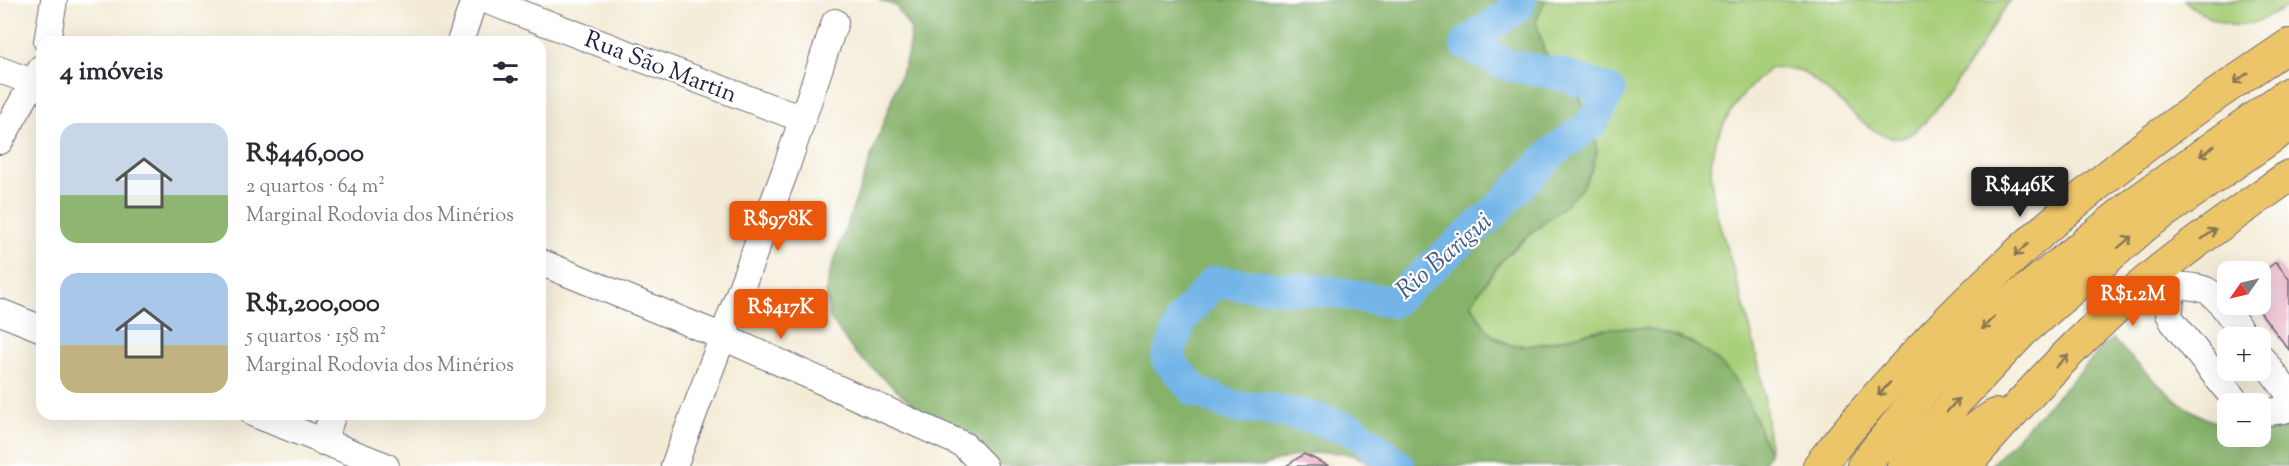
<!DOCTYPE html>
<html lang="pt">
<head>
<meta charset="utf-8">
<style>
  body { margin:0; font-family:"Sorts Mill Goudy",serif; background:#f2f2f3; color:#2b2b33; height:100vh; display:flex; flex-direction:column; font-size:22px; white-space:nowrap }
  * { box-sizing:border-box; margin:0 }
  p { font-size:20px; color:#7c7c81 }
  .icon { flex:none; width:33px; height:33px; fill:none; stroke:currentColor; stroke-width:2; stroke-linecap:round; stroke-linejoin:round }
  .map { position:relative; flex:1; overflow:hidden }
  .sheet { position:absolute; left:36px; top:36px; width:510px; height:384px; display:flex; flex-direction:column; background:#fff; border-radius:18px; box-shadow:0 6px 24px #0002 }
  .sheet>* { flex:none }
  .needle { width:39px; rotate:236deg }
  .fabs { position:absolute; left:2217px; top:261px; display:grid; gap:12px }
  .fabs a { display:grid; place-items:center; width:54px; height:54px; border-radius:12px; background:#fff; box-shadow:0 6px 24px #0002; font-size:30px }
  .price { position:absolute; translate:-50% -51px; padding:0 14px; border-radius:6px; background:#ea580c; color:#fff; font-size:20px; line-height:39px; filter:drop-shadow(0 2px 3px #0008) }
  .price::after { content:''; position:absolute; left:50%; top:36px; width:18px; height:14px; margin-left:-9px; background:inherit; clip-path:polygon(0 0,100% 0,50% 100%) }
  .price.active { background:#222; color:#fff }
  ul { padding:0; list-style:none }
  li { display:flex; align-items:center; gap:18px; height:150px; padding:0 24px }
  li span { display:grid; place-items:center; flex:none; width:168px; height:120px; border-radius:18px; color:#555 }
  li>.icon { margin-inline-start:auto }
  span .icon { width:72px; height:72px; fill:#fffc; stroke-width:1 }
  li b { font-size:26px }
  h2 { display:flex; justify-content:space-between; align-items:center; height:72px; padding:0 24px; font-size:26px }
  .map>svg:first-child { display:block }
</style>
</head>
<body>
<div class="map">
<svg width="2289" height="466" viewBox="0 0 2289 466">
  <rect width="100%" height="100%" fill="#fff"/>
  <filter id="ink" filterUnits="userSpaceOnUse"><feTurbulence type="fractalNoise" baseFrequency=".0167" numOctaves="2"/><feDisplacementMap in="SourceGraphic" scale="12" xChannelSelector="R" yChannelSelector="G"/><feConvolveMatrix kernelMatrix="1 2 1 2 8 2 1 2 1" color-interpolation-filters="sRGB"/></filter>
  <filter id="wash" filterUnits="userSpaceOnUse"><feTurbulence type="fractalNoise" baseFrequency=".008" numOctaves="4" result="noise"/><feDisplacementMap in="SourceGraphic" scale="24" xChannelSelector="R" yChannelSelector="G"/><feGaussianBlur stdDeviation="1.35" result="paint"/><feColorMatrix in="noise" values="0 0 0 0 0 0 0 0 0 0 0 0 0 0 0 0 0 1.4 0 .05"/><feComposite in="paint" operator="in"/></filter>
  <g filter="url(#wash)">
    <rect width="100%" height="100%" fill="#f3ebd5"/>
    <!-- green -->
    <g fill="#a8cf7a" stroke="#65785a" stroke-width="1.5">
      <path d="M1545,0H2010C1992,26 1929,137 1900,138C1881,139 1862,122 1849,110C1837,100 1812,75 1798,70C1791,68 1779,69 1771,68C1746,87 1726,114 1715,143C1708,164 1712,189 1715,209C1739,290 1768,370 1769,454L1756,420L1736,380L1692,342L1646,328L1603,329L1536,345H1511L1487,332L1471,303L1502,260L1580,190L1581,100L1544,51L1536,22Z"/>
      <path d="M2184,0H2289V6C2276,12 2259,23 2245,25C2223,28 2200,14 2184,0Z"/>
    </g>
    <!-- forest -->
    <g fill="#86b26a" stroke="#546a52" stroke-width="1.5">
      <path d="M879,0H1545L1536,22L1544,51L1581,100L1593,125L1597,151L1592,170L1580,190L1563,207L1520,242L1502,260L1471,303C1482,322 1488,338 1510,345C1529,351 1571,336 1591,332C1618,325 1642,326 1668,334C1732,354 1747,395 1769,454L1761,466H1372C1347,442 1292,454 1263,466H983L854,352L830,318L826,293L830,272L907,57L911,30L896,6Z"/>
      <path d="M2112,338C2139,365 2188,422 2227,424L2228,436H2260L2261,421L2289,411V466H1990Z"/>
    </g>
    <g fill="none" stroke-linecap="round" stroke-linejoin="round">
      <!-- stream -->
      <path stroke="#73b5e8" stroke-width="5" d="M1511,0L1517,7"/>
      <!-- river -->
      <path stroke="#73b5e8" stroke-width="32" d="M1399,466L1355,431L1317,419L1266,408L1235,407L1195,391L1167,359L1182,319L1214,282L1333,292L1392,302L1492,214L1552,153L1592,123L1610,91L1560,74L1507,65L1466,44L1517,7L1521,0"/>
    </g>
    <g id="blocks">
      <!-- building -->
      <g fill="#e8a5bf">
        <path d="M2276,262L2289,279V350L2254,304H2260V274Z"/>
        <path d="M1304,454L1329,466H1286Z"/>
      </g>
    </g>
  </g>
  <g filter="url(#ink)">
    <use href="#blocks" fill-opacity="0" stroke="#6b6871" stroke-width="1.5"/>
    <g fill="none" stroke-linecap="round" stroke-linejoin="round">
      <!-- minor casing -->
      <g stroke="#6b6871" stroke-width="28">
        <g id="minor">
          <path d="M485,0L802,119"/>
          <path d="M47,42L54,0"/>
          <path d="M460,42L474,0"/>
          <path d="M0,70L35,83H42"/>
          <path d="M0,141L42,67"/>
          <path d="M540,262L723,337L964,445L984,466"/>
          <path d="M2167,265L2173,285L2169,314L2173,322L2238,404"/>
          <path d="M2173,285C2184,286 2196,286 2206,290C2220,297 2236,325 2246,338"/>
          <path d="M0,312L42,329"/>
          <path d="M2260,356L2289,394"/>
          <path d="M2260,413L2284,410L2289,405"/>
          <path d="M254,414L386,466"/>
          <path d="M323,442L333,414"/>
          <path d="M674,466L784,174L835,22"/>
        </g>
      </g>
      <!-- major casing -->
      <g stroke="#6b6871" stroke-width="34">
        <g id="major">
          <path d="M1819,466C1909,352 2015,249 2129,159C2180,118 2235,82 2289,45"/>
          <path d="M1863,466L1927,386L1996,315L2136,202L2289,93"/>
          <path d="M1903,466L1952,406L2022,332L2147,224L2289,125"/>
          <path d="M1919,466L1995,415"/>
          <path d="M1965,466C2027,395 2092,324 2166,265C2206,234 2248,205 2289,176"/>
        </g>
      </g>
      <!-- minor -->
      <use href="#minor" stroke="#fff" stroke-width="26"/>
      <!-- major -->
      <use href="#major" stroke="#edc569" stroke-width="32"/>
    </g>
    <!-- one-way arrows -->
    <defs><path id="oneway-shaft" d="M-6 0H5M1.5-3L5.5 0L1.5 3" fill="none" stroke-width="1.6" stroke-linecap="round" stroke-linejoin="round" transform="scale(1.5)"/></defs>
    <g stroke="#887452">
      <use href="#oneway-shaft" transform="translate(2241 78) rotate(145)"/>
      <use href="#oneway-shaft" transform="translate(2207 151) rotate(144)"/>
      <use href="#oneway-shaft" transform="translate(2209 234) rotate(-36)"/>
      <use href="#oneway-shaft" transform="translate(2125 242) rotate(-41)"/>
      <use href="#oneway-shaft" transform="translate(2021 250) rotate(138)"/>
      <use href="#oneway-shaft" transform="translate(1988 323) rotate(134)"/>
      <use href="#oneway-shaft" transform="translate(2062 361) rotate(-45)"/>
      <use href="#oneway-shaft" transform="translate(1884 389) rotate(133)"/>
      <use href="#oneway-shaft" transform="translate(1953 405) rotate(-48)"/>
    </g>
  </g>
  <g text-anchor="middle" stroke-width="4.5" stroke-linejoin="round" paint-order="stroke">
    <!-- street labels -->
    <g font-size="24" fill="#22223b" stroke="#fff">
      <text transform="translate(661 66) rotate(21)" y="8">Rua São Martin</text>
    </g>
    <!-- water labels -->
    <g font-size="26" font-style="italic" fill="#425d80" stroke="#fff">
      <text transform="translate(1443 255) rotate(-41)" y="9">Rio Barigui</text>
    </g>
  </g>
</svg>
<div class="fabs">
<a><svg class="needle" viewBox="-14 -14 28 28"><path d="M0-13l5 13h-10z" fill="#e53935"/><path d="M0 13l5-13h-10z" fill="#7c7c81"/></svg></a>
<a>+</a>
<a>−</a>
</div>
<b class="price active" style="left:2020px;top:218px">R$446K</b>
<b class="price" style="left:778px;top:252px">R$978K</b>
<b class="price" style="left:2133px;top:327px">R$1.2M</b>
<b class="price" style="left:781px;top:340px">R$417K</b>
<section class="sheet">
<h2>4 imóveis<svg class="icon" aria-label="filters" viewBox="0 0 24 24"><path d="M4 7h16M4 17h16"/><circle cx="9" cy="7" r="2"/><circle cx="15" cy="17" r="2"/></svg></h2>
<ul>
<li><span style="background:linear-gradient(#c9d6e8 60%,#8fb573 0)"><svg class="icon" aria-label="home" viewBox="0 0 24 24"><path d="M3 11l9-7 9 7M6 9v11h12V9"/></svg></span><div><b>R$446,000</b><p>2 quartos · 64 m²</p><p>Marginal Rodovia dos Minérios</p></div></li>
<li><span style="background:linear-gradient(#a9c7e8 60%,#c2b280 0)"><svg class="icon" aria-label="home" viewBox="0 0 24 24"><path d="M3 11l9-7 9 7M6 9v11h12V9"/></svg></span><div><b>R$1,200,000</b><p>5 quartos · 158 m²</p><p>Marginal Rodovia dos Minérios</p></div></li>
</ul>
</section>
</div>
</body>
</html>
